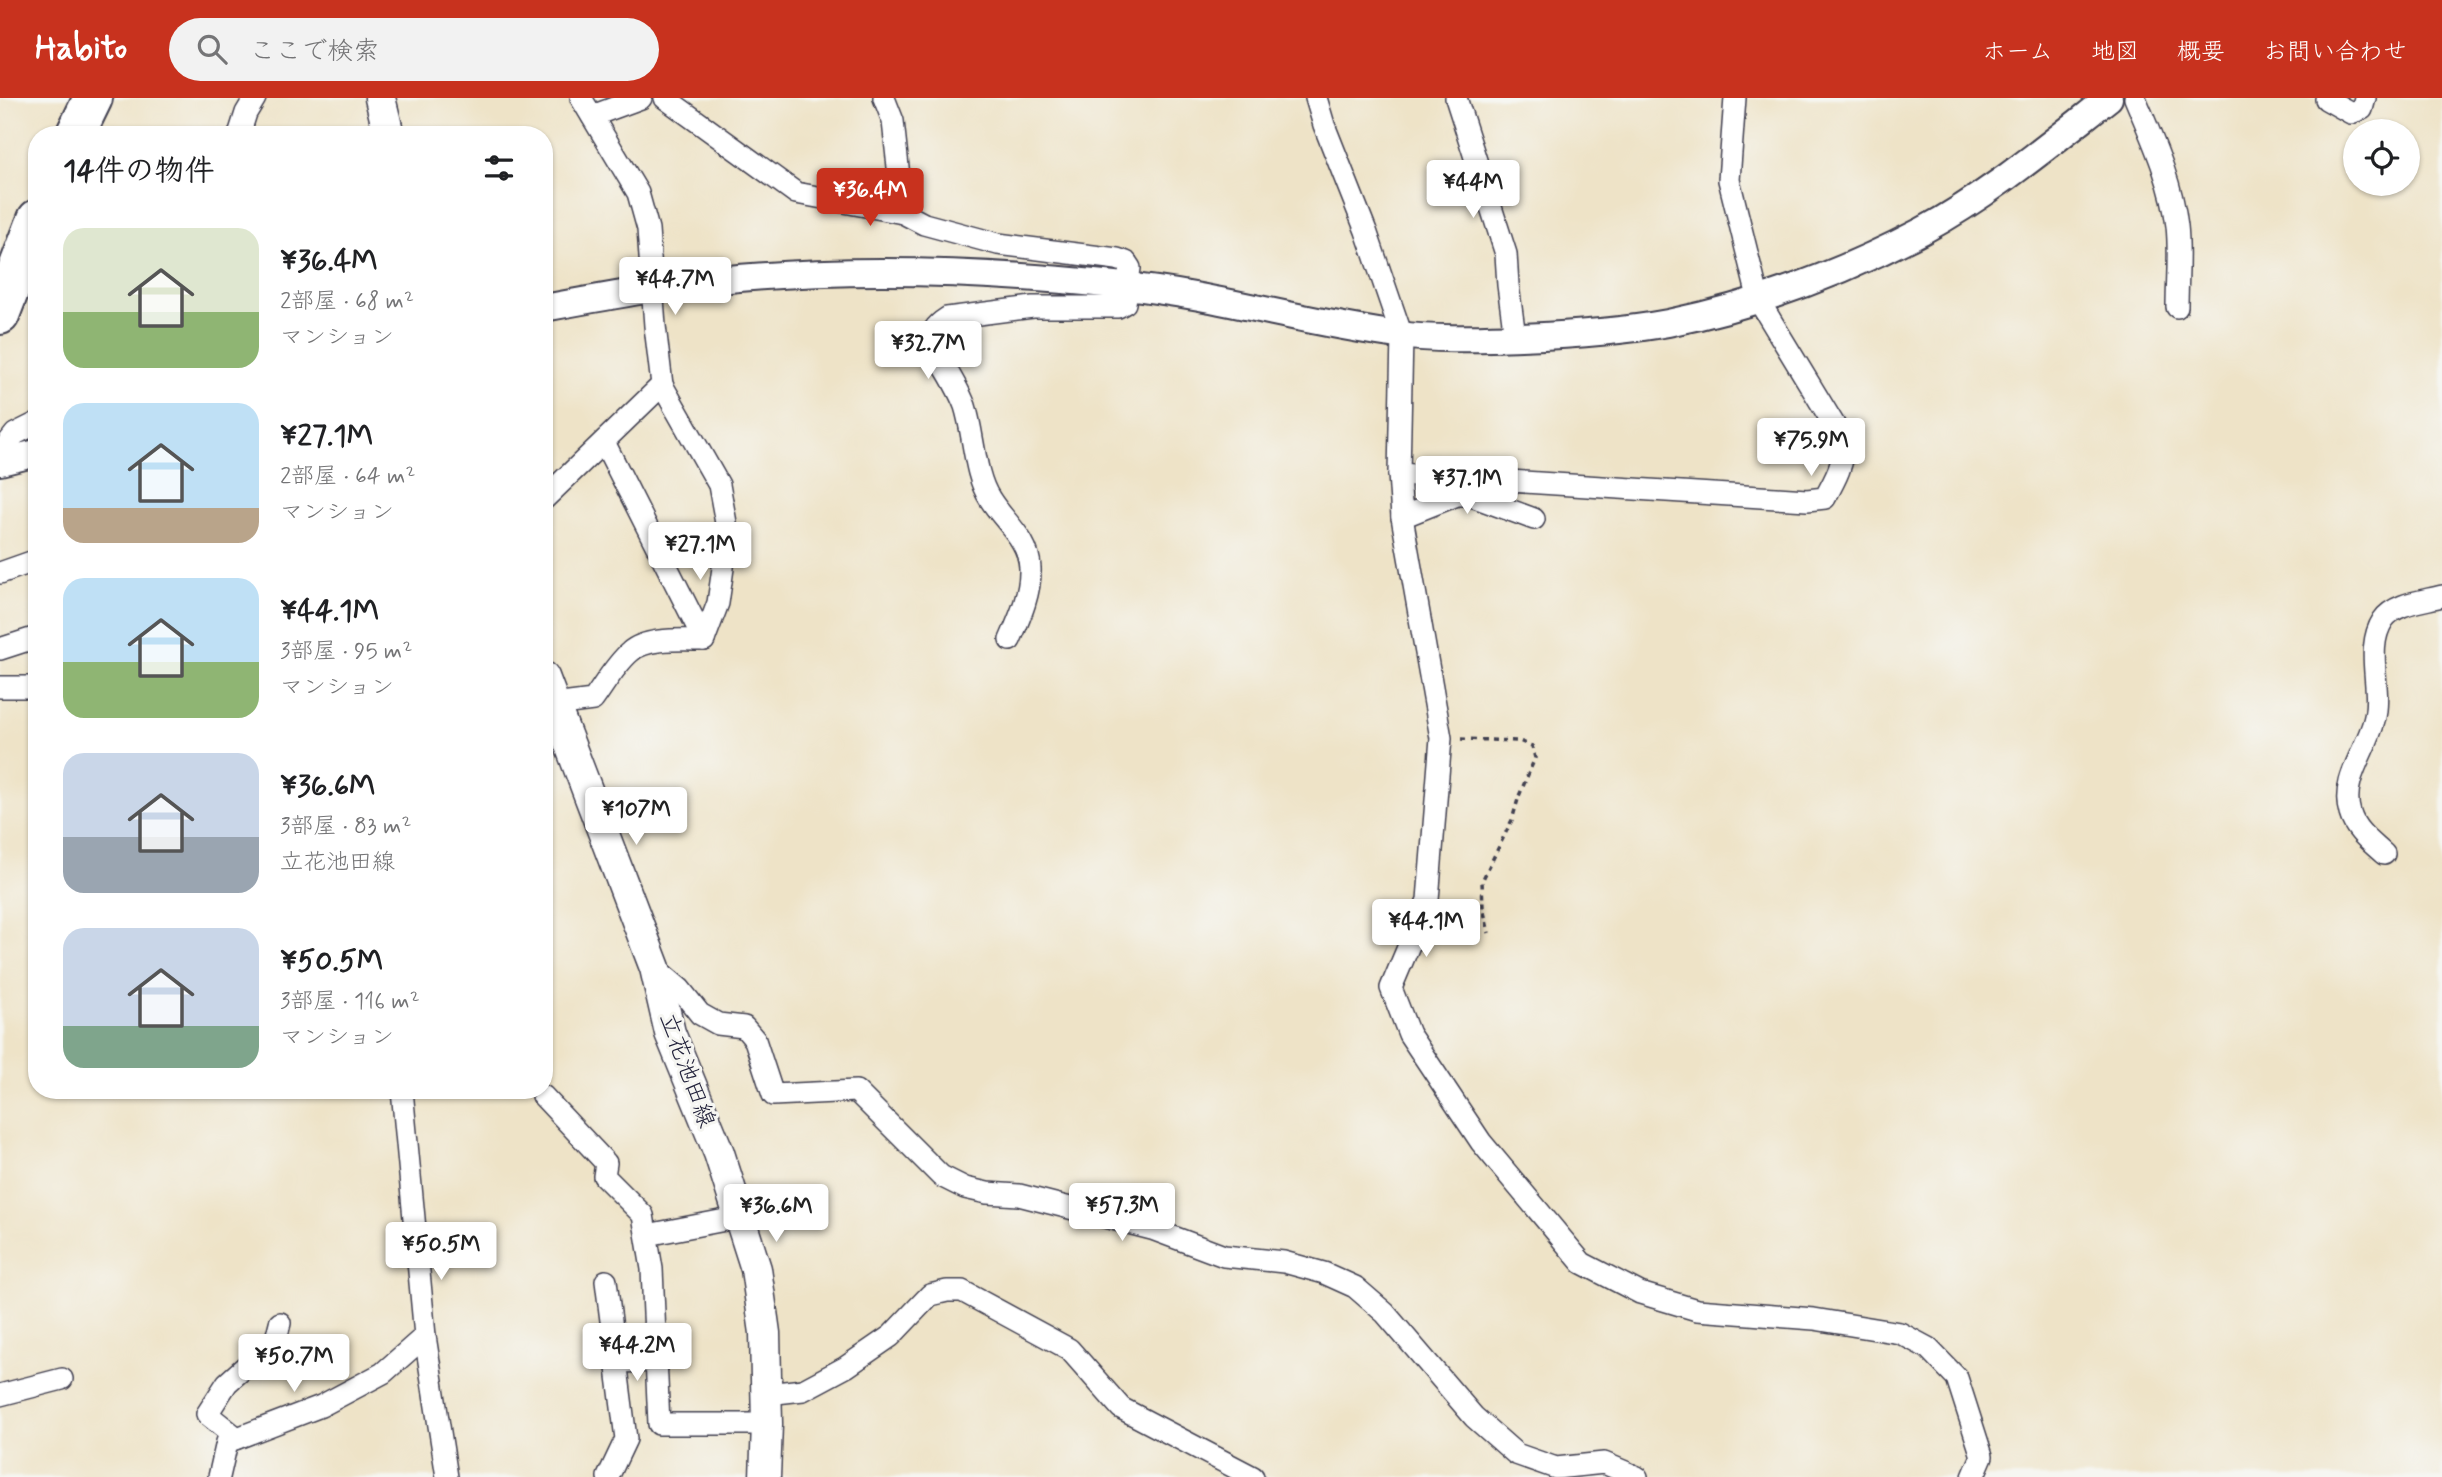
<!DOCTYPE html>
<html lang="ja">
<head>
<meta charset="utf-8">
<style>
  body { margin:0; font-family:Mynerve,"Klee One",sans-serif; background:#f2f2f2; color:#202124; height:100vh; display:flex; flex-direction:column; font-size:26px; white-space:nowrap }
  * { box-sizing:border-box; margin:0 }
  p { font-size:23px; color:#757577 }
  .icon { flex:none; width:38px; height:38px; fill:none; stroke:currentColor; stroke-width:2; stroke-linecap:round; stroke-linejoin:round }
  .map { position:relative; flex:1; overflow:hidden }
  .details { position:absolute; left:28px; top:28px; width:525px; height:973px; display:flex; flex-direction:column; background:#fff; border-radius:28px; box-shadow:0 2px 5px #0004 }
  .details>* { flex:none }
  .buttons { position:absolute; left:2343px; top:21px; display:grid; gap:14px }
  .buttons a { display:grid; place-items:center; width:77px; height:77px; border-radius:50%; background:#fff; box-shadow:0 2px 5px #0004; font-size:35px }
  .price { position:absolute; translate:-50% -60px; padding:0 16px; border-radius:7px; background:#fff; color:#222; font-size:23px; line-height:46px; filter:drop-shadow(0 2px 4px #0008) }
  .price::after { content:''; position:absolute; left:50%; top:42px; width:21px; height:16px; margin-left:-10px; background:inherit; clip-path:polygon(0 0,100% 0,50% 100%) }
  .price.selected { background:#c8321e; color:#fff }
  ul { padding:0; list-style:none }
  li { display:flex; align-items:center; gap:21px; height:175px; padding:0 35px }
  li span { display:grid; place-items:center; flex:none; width:196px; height:140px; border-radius:21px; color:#555 }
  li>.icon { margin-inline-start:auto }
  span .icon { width:84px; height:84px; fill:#fffc; stroke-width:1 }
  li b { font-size:30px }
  h2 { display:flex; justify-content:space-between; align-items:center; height:84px; padding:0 35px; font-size:30px }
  header { display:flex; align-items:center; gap:42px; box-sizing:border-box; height:98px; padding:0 35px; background:#c8321e; color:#fff }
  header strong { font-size:33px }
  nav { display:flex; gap:38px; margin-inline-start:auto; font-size:24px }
  .search { width:490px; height:63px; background:#f2f2f2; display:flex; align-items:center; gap:18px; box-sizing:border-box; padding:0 24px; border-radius:38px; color:#757577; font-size:26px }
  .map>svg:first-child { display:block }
</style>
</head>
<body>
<header>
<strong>Habito</strong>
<div class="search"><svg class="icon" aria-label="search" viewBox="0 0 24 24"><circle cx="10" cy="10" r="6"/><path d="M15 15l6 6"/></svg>ここで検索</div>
<nav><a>ホーム</a><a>地図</a><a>概要</a><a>お問い合わせ</a></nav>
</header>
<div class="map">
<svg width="2442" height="1379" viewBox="0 0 2442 1379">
  <rect width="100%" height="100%" fill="#f6f6f2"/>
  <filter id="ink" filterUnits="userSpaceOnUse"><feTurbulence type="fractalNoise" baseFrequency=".0143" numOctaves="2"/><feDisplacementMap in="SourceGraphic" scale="14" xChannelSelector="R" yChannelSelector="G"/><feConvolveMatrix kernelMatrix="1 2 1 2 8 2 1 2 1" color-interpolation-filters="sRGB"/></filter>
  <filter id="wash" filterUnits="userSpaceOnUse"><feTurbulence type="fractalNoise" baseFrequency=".00686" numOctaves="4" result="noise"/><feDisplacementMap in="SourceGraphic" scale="28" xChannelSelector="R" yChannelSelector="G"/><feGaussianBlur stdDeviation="1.57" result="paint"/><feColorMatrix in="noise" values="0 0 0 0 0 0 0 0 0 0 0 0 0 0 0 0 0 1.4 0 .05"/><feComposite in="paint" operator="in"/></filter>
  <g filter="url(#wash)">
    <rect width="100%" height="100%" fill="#eee3c7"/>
  </g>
  <g filter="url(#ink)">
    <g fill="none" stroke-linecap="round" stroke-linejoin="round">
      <!-- minor casing -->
      <g stroke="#413f50" stroke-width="24">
        <g id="minor">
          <path d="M665,0L796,95L903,115L924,126L998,146L1117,161L1126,164L1130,170L1125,205L1118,209H1033L947,220C936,227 931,233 931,247C943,266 957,287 965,308C974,336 974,377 990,401C1004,424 1029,441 1030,470C1031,495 1020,519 1010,542"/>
          <path d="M884,0L893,23L903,115"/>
          <path d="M1316,0L1324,27L1366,133L1402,238L1399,376L1402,419L1441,640L1428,802L1391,890L1409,936L1481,1044L1582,1165L1640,1195L1697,1212L1814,1221L1900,1235L1928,1250L1957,1280L1982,1358L1973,1379"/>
          <path d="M1456,0L1506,156L1508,187L1515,239"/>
          <path d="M2135,0C2152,41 2172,84 2177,128C2180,155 2177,183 2177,209"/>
          <path d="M2326,1L2351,15L2362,11L2365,0"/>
          <path d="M592,18L641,0"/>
          <path d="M239,37L246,15L255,0"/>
          <path d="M604,344L704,542"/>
          <path d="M9,361L8,345L15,336L37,325"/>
          <path d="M1399,376L1807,402L1825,400C1835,382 1845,364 1844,343L1759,203L1729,82L1735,0"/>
          <path d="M544,401L662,287L655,228L648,131L638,95L581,0"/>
          <path d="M1402,419L1457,397H1469L1534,421"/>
          <path d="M0,475L37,462"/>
          <path d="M0,551L37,539"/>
          <path d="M0,589H37"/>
          <path d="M554,607L593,602C604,587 615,567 630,554C646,539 683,542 704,542L718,505L723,470L726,425L719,387L662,287"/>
          <path d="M2384,756C2371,744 2355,733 2350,715C2340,683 2366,653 2374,623C2383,591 2364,551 2383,522C2394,505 2424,503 2442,498"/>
          <path d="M655,870L680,891L700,916L718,926L744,929L755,942L773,997L856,993L941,1078L965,1090L987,1095L1019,1097L1152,1131L1224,1158L1284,1164L1324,1175L1355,1189L1385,1215L1474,1319L1516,1356L1556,1370L1604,1365L1637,1379"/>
          <path d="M402,992L425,1238L447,1379"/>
          <path d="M543,998L606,1065L604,1078L643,1117L652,1171L659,1326H767"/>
          <path d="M647,1137L741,1119"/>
          <path d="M606,1183L626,1341L608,1379"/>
          <path d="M616,1264L656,1263"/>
          <path d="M767,1296L803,1292L846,1269L891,1238L930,1197L947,1193H962L1069,1251L1121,1310L1253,1379"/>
          <path d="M0,1297L62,1281"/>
          <path d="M237,1340L207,1316L227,1285L276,1241L280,1225"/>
          <path d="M219,1379L227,1344L321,1308L383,1275L425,1238"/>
        </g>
      </g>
      <!-- tertiary casing -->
      <g stroke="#413f50" stroke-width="30">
        <g id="tertiary">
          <path d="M544,210C609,198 673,186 739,180C866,169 997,174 1124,188C1216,197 1306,225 1398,237C1439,242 1481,240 1521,239C1570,237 1620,234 1668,225C1757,207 1842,175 1922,133C1989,97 2049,47 2109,0"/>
          <path d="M0,364L37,355"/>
        </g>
      </g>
      <!-- secondary casing -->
      <g stroke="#413f50" stroke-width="33">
        <g id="secondary">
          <path d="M380,0L389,37"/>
          <path d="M544,579L655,870L670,935L719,1055L756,1171L765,1235L767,1326L765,1379"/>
        </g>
      </g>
      <!-- motorway casing -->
      <g stroke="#413f50" stroke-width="42">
        <g id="motorway">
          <path d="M75,37L93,0"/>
          <path d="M0,217L37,121"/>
        </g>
      </g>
      <!-- path -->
      <path stroke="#413f50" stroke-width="3.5" stroke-dasharray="5 5" stroke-linecap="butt" d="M1461,641L1519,643L1532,648L1535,660L1519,698L1512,722L1482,783L1483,810L1489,835"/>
      <!-- minor -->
      <use href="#minor" stroke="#fff" stroke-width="21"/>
      <!-- tertiary -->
      <use href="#tertiary" stroke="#fff" stroke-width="26"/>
      <!-- secondary -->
      <use href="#secondary" stroke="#fff" stroke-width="30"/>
      <!-- motorway -->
      <use href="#motorway" stroke="#fff" stroke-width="38"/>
    </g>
  </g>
  <g text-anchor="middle" stroke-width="6" stroke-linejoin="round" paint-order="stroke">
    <!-- street labels -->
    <g font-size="24" fill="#22223b" stroke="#f6f6f2">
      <text transform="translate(688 972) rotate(70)" y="8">立花池田線</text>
    </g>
  </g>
</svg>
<div class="buttons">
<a><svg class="icon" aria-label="locate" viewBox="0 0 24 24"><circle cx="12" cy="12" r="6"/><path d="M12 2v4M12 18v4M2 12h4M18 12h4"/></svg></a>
</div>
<b class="price" style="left:1473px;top:122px">¥44M</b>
<b class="price selected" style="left:870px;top:130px">¥36.4M</b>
<b class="price" style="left:675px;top:219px">¥44.7M</b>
<b class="price" style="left:928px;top:283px">¥32.7M</b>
<b class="price" style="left:1811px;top:380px">¥75.9M</b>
<b class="price" style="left:1467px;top:418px">¥37.1M</b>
<b class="price" style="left:700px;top:484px">¥27.1M</b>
<b class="price" style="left:636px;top:749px">¥107M</b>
<b class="price" style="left:1426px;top:861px">¥44.1M</b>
<b class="price" style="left:1122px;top:1145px">¥57.3M</b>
<b class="price" style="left:776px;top:1146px">¥36.6M</b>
<b class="price" style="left:441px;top:1184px">¥50.5M</b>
<b class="price" style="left:637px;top:1285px">¥44.2M</b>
<b class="price" style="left:294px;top:1296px">¥50.7M</b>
<section class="details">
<h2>14件の物件<svg class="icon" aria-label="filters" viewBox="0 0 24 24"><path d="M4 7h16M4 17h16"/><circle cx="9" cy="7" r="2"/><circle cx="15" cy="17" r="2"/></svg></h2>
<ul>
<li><span style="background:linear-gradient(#dfe7d0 60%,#8fb573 0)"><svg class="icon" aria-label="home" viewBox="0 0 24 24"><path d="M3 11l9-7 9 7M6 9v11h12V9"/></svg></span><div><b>¥36.4M</b><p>2部屋 · 68 m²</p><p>マンション</p></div></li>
<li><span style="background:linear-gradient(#bfe0f5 75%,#b9a48a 0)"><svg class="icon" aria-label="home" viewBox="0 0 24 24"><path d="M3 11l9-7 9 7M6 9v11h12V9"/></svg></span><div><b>¥27.1M</b><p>2部屋 · 64 m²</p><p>マンション</p></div></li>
<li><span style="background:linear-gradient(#bfe0f5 60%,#8fb573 0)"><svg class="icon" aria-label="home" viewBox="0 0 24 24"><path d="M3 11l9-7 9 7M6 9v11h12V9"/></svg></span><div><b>¥44.1M</b><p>3部屋 · 95 m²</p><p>マンション</p></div></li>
<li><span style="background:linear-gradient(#c9d6e8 60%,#9aa5b1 0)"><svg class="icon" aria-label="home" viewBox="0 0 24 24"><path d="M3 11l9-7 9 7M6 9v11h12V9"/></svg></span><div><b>¥36.6M</b><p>3部屋 · 83 m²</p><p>立花池田線</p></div></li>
<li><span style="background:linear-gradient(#c9d6e8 70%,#7fa58c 0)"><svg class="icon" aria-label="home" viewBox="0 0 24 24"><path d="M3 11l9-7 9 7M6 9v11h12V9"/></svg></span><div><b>¥50.5M</b><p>3部屋 · 116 m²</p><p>マンション</p></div></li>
</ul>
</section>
</div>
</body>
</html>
